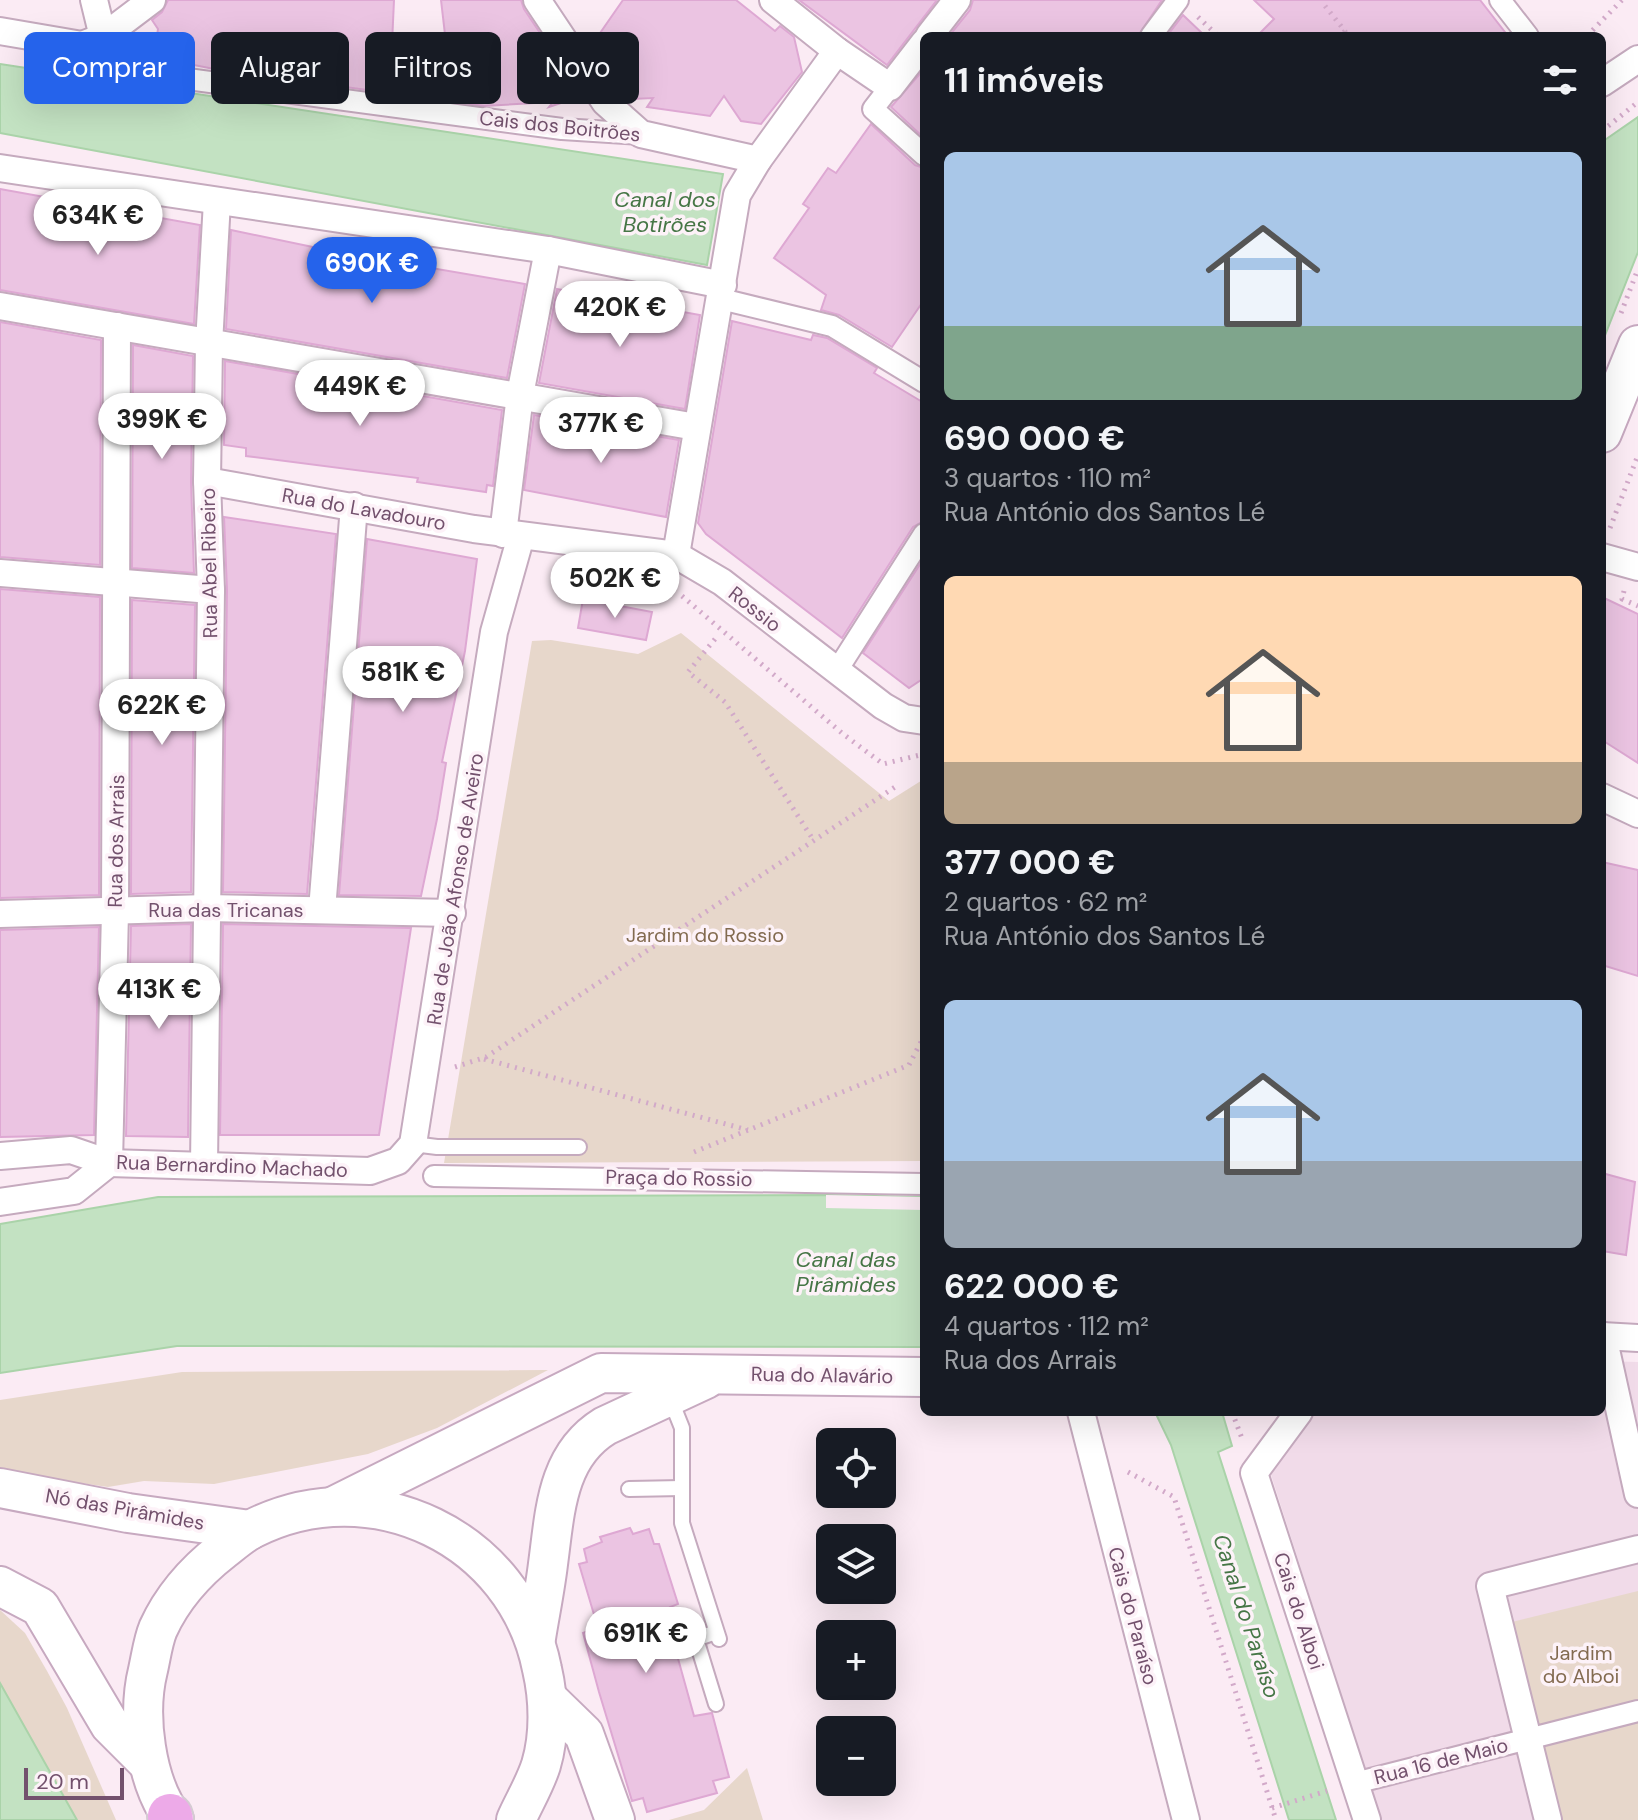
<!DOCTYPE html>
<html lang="pt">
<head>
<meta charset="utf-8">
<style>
  body { margin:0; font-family:"DM Sans",sans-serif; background:#242831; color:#f1f3f6; height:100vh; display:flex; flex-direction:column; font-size:30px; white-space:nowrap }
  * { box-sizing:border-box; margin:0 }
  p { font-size:26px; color:#9ea1a6 }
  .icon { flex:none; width:44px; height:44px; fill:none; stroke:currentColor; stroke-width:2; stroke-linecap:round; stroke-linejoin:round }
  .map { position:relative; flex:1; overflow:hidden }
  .drawer { position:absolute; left:920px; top:32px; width:686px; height:1384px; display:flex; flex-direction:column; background:#171b24; border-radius:12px; box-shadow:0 8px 32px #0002 }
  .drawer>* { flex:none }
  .banner { position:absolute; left:24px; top:32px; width:760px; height:72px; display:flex; gap:16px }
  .buttons { position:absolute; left:816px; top:1428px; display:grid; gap:16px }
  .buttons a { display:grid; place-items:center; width:80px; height:80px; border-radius:12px; background:#171b24; box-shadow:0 8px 32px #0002; font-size:40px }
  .scale { position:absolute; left:24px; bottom:20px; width:100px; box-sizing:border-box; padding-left:8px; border:4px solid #73516d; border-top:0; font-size:22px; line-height:28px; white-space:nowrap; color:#73516d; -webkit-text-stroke:6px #fdf2f8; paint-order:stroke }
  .price { position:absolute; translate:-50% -68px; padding:0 18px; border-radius:28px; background:#fff; color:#222; font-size:26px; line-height:52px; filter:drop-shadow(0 2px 4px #0008) }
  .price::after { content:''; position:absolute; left:50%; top:48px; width:24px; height:18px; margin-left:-12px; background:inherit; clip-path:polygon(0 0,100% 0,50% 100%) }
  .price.active { background:#2563eb; color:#fff }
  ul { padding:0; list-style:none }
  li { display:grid; align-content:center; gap:16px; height:424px; padding:0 24px }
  li span { display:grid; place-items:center; height:248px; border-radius:12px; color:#555 }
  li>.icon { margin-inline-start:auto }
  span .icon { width:144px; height:144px; fill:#fffc; stroke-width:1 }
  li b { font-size:34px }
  h2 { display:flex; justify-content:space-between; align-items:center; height:96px; padding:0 24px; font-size:34px }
  .pill { padding:0 28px; border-radius:12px; background:#171b24; box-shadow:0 8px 32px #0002; font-size:28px; line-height:72px }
  .pill.active { background:#2563eb; color:#fff }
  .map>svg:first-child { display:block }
</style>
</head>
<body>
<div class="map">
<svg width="1638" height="1820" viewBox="0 0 1638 1820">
  <rect width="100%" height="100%" fill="#fbebf4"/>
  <!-- residential -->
  <path fill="#f1dbe9" d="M1602,1361L1638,1362V1820H1381L1267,1462L1305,1412H1602Z"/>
  <!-- green -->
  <g fill="#e7d7cb">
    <path d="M681,633L889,801L924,779V1161L444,1163L532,641L551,640L638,654Z"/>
    <path d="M548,1370L437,1428L368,1454L214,1484L144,1481L108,1487L0,1471V1400L182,1372Z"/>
    <path d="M1638,1591V1820H1561L1512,1622Z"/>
    <path d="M0,1610L25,1633L47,1671L67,1708L116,1820H77L0,1683Z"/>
    <path d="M747,1768L763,1820H669L704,1810Z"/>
  </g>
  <!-- water -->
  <g fill="#c3e2c2" stroke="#aad3a9" stroke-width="2">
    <path d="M0,64L723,174L707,265L0,133Z"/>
    <path d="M1638,117V252L1602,343V142Z"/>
    <path d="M826,1195L924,1197V1347L177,1346L0,1373V1224L158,1197Z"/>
    <path d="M1155,1412H1222L1232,1446L1218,1452L1336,1820H1289L1171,1445Z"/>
    <path d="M0,1683L77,1820H0Z"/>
  </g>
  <!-- pier -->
  <path fill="#fbebf4" d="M826,1195L924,1197V1210L826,1208Z"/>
  <!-- building -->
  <g fill="#ebc4e2" stroke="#dea8d3" stroke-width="2">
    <path d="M168,0H394L391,66L449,69L441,0H521L524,9L585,100L567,101L549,107L553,102L484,106L214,69L154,57L158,29L152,20L162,12Z"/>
    <path d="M623,0H736L775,31L780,26L794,37L802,72L761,124L741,121L724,96L710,116L647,107L653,98L632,99L613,86L589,49Z"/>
    <path d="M799,0H937L887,65Z"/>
    <path d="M973,0H1162L1138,36H949L970,10Z"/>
    <path d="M1254,0H1480L1508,36H1257L1274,19Z"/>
    <path d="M1183,15L1205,36H1167Z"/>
    <path d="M924,69V138L891,107Z"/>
    <path d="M871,124L915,165L924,168V300L892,347L839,315L821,310L826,295L774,258L809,208L803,204L828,168L836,173Z"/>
    <path d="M0,189L200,225L194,324L0,290Z"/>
    <path d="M231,230L332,251L525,284L507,378L226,329Z"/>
    <path d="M557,289L700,315L685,409L539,383Z"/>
    <path d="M732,321L811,340L813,335L827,338L877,368L874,373L924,403V521L913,527L842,638L706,534L698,523Z"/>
    <path d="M0,322L101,340L100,565L0,557Z"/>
    <path d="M133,345L193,356L191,482L194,573L132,568Z"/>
    <path d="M225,361L502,410L493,486L487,485L486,492L417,482L418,478L246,456V448L224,445Z"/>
    <path d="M534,415L679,440L666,517L524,490Z"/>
    <path d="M224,517L336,534L307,894L223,892L227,590Z"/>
    <path d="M367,539L477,559L465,651L442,762L446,763L437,819L421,896L339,895Z"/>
    <path d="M924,558V678L909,688L863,653Z"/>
    <path d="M0,589L100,597L99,895L0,898Z"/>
    <path d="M1602,597L1638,614V763L1602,740Z"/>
    <path d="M583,599L652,612L646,640L578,628Z"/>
    <path d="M132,600L195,605L191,892L131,894Z"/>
    <path d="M1602,862L1638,870V976L1602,965Z"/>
    <path d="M191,924L188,1137L126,1136L131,926Z"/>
    <path d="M223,924L411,928L379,1135H220Z"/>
    <path d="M99,927L94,1135L0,1137V930Z"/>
    <path d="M1602,1173L1635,1182L1626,1255L1602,1251Z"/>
    <path d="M630,1528L633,1534L649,1529L654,1544H659L678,1604L670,1607L678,1635L672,1637L694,1716L712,1713L729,1777L713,1781L717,1793L647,1812L643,1798L632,1801L599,1692L583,1633L598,1628L579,1564L587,1562L584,1549L602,1542L600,1537Z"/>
  </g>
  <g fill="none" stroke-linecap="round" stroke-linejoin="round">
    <!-- service casing -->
    <g stroke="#c5aabe" stroke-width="18">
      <g id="service">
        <path d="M413,1144L437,1147H579"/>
        <path d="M663,1403L676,1413L682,1428V1523L719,1639"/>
        <path d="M629,1489L682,1488"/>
        <path d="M716,1704L696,1639L716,1632"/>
      </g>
    </g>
    <!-- pedestrian casing -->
    <g stroke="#c5aabe" stroke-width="24">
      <g id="pedestrian">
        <path d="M1500,0L1528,36"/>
        <path d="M1151,36L1178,0"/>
        <path d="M103,37L105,68L562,129L641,134"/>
        <path d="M890,87L873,109L924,155"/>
        <path d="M721,299L832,326L924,382"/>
        <path d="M836,672L924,534"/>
        <path d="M434,1176L924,1184"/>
        <path d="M1355,1783L1638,1711"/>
      </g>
    </g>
    <!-- minor casing -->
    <g stroke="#c5aabe" stroke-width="30">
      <g id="minor">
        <path d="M94,0L103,37"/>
        <path d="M537,0L605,102L641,134L758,160"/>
        <path d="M773,0L837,51L890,87L924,43"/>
        <path d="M0,31L82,45L103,37L152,0"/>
        <path d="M929,36L957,0"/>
        <path d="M1602,83L1638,59"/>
        <path d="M0,168L548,250L723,285"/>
        <path d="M0,306L696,427"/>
        <path d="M207,481L474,529L676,555L722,582L883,706L904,718L924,721"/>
        <path d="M503,534L520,395L548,250"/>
        <path d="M676,555L737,195L758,160L837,51"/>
        <path d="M1602,557L1638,567"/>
        <path d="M0,573L211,590"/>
        <path d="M1602,797L1638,814"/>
        <path d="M322,910L354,506"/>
        <path d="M0,914L207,908L452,913"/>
        <path d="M0,1156L71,1150L109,1163L370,1171L398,1161L413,1144L494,632L521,536"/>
        <path d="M109,1163L115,912L117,326"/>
        <path d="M204,1165L211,590L207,481L209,344L217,201"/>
        <path d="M0,1202L74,1191L109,1163"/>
        <path d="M1602,1336L1638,1338"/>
        <path d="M1603,1336L1638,1494"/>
        <path d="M1081,1412L1186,1820"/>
        <path d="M1299,1412L1254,1473L1367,1820"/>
        <path d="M1548,1820L1490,1586L1638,1549"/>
      </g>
    </g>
    <!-- secondary casing -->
    <g stroke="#c7a9c0" stroke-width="42">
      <g id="secondary">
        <path d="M1602,433L1638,345"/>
        <path d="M0,1488L128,1513L250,1530"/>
        <path d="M334,1506L601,1373L924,1377"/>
        <path d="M0,1586L40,1607L110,1725L148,1763"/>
        <path d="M536,1638C540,1613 545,1589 548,1564C555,1513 556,1456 605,1426L706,1379"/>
        <path d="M549,1700L584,1734L615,1820"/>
        <path d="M174,1820C145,1782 137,1714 148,1670C151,1657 153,1641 158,1629C172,1598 196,1571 223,1550C232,1543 242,1534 252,1529C372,1468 516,1538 542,1669C549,1699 550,1735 541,1765C535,1784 524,1802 516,1820"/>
      </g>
    </g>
    <!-- motorway casing -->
    <g stroke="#d5cbd3" stroke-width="48">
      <path id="motorway" d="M170,1816L171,1820"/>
    </g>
    <!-- path -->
    <g stroke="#d2a9c9" stroke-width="5" stroke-dasharray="2 6" stroke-linecap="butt">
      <path d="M1325,6L1345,31L1340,36"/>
      <path d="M1198,17L1218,36"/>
      <path d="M1587,36L1622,0"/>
      <path d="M1602,131L1638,102"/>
      <path d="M1621,313L1638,269"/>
      <path d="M1610,528L1638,455"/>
      <path d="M1624,591L1622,599L1638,606"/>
      <path d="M682,596L843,734L883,764L924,754"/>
      <path d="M715,639L688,672L725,702L814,841"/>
      <path d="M484,1059L748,1130"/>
      <path d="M455,1067L486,1057L895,787"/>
      <path d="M694,1152L909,1065L924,1036"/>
      <path d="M1232,1412L1243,1441"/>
      <path d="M1128,1472L1174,1497L1276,1820"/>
      <path d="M1272,1808L1327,1791"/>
    </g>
    <!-- service -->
    <use href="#service" stroke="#fff" stroke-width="14"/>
    <!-- pedestrian -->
    <use href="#pedestrian" stroke="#fff" stroke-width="20"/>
    <!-- minor -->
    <use href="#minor" stroke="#fff" stroke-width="26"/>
    <!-- secondary -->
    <use href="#secondary" stroke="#fff" stroke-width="38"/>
    <!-- motorway -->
    <use href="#motorway" stroke="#edaae8" stroke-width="44"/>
  </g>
  <g text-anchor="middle" stroke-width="7" stroke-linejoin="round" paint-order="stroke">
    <!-- street labels -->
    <g font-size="20" fill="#73516d" stroke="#fdf2f8">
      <text transform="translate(560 126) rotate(6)" y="7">Cais dos Boitrões</text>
      <text transform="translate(364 509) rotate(10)" y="7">Rua do Lavadouro</text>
      <text transform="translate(209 563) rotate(-91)" y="7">Rua Abel Ribeiro</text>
      <text transform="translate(755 609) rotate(38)" y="7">Rossio</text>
      <text transform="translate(116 841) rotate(-89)" y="7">Rua dos Arrais</text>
      <text transform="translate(455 889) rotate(-81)" y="7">Rua de João Afonso de Aveiro</text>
      <text x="226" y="917">Rua das Tricanas</text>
      <text transform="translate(232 1166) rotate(2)" y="7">Rua Bernardino Machado</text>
      <text transform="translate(679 1178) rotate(1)" y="7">Praça do Rossio</text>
      <text transform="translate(822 1375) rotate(1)" y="7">Rua do Alavário</text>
      <text transform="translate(125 1509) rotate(10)" y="7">Nó das Pirâmides</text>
      <text transform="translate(1299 1611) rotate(72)" y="7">Cais do Alboi</text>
      <text transform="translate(1133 1616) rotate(75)" y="7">Cais do Paraíso</text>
      <text transform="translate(1441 1761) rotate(-14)" y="7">Rua 16 de Maio</text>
    </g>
    <!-- park labels -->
    <g font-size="20" fill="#836b50" stroke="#fdf2f8">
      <text x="705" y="942">Jardim do Rossio</text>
      <text x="1581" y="1660">Jardim<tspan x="1581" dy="23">do Alboi</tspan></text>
    </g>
    <!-- water labels -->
    <g font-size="22" font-style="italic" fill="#467646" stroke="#fdf2f8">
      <text x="665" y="207">Canal dos<tspan x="665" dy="25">Botirões</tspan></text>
      <text x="846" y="1267">Canal das<tspan x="846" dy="25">Pirâmides</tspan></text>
      <text transform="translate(1247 1616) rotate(72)" y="8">Canal do Paraíso</text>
    </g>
  </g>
</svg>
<div class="buttons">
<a><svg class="icon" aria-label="locate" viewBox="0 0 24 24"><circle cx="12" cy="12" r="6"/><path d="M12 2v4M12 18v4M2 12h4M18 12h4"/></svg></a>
<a><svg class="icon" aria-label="layers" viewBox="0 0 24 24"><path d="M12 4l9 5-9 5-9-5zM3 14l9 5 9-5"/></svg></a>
<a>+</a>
<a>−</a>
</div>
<div class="scale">20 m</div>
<b class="price" style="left:98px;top:257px">634K €</b>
<b class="price active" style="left:372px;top:305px">690K €</b>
<b class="price" style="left:620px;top:349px">420K €</b>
<b class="price" style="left:360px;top:428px">449K €</b>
<b class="price" style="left:162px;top:461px">399K €</b>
<b class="price" style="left:601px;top:465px">377K €</b>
<b class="price" style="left:615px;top:620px">502K €</b>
<b class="price" style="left:403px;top:714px">581K €</b>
<b class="price" style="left:162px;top:747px">622K €</b>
<b class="price" style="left:159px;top:1031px">413K €</b>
<b class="price" style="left:646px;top:1675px">691K €</b>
<div class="banner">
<a class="pill active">Comprar</a>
<a class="pill">Alugar</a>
<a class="pill">Filtros</a>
<a class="pill">Novo</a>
</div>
<section class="drawer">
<h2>11 imóveis<svg class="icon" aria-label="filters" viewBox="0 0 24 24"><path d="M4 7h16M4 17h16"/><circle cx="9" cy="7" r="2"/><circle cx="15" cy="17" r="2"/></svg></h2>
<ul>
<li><span style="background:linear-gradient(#a9c7e8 70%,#7fa58c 0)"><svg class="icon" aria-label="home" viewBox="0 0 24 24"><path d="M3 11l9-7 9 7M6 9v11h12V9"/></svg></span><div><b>690 000 €</b><p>3 quartos · 110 m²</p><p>Rua António dos Santos Lé</p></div></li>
<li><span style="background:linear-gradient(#ffd9b3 75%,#b9a48a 0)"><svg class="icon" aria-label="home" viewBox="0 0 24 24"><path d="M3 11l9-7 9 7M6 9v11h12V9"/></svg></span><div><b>377 000 €</b><p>2 quartos · 62 m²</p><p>Rua António dos Santos Lé</p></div></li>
<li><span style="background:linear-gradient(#a9c7e8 65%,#9aa5b1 0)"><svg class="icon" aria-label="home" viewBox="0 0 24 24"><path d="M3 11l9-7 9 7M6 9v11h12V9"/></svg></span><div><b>622 000 €</b><p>4 quartos · 112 m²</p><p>Rua dos Arrais</p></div></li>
</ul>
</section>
</div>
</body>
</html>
